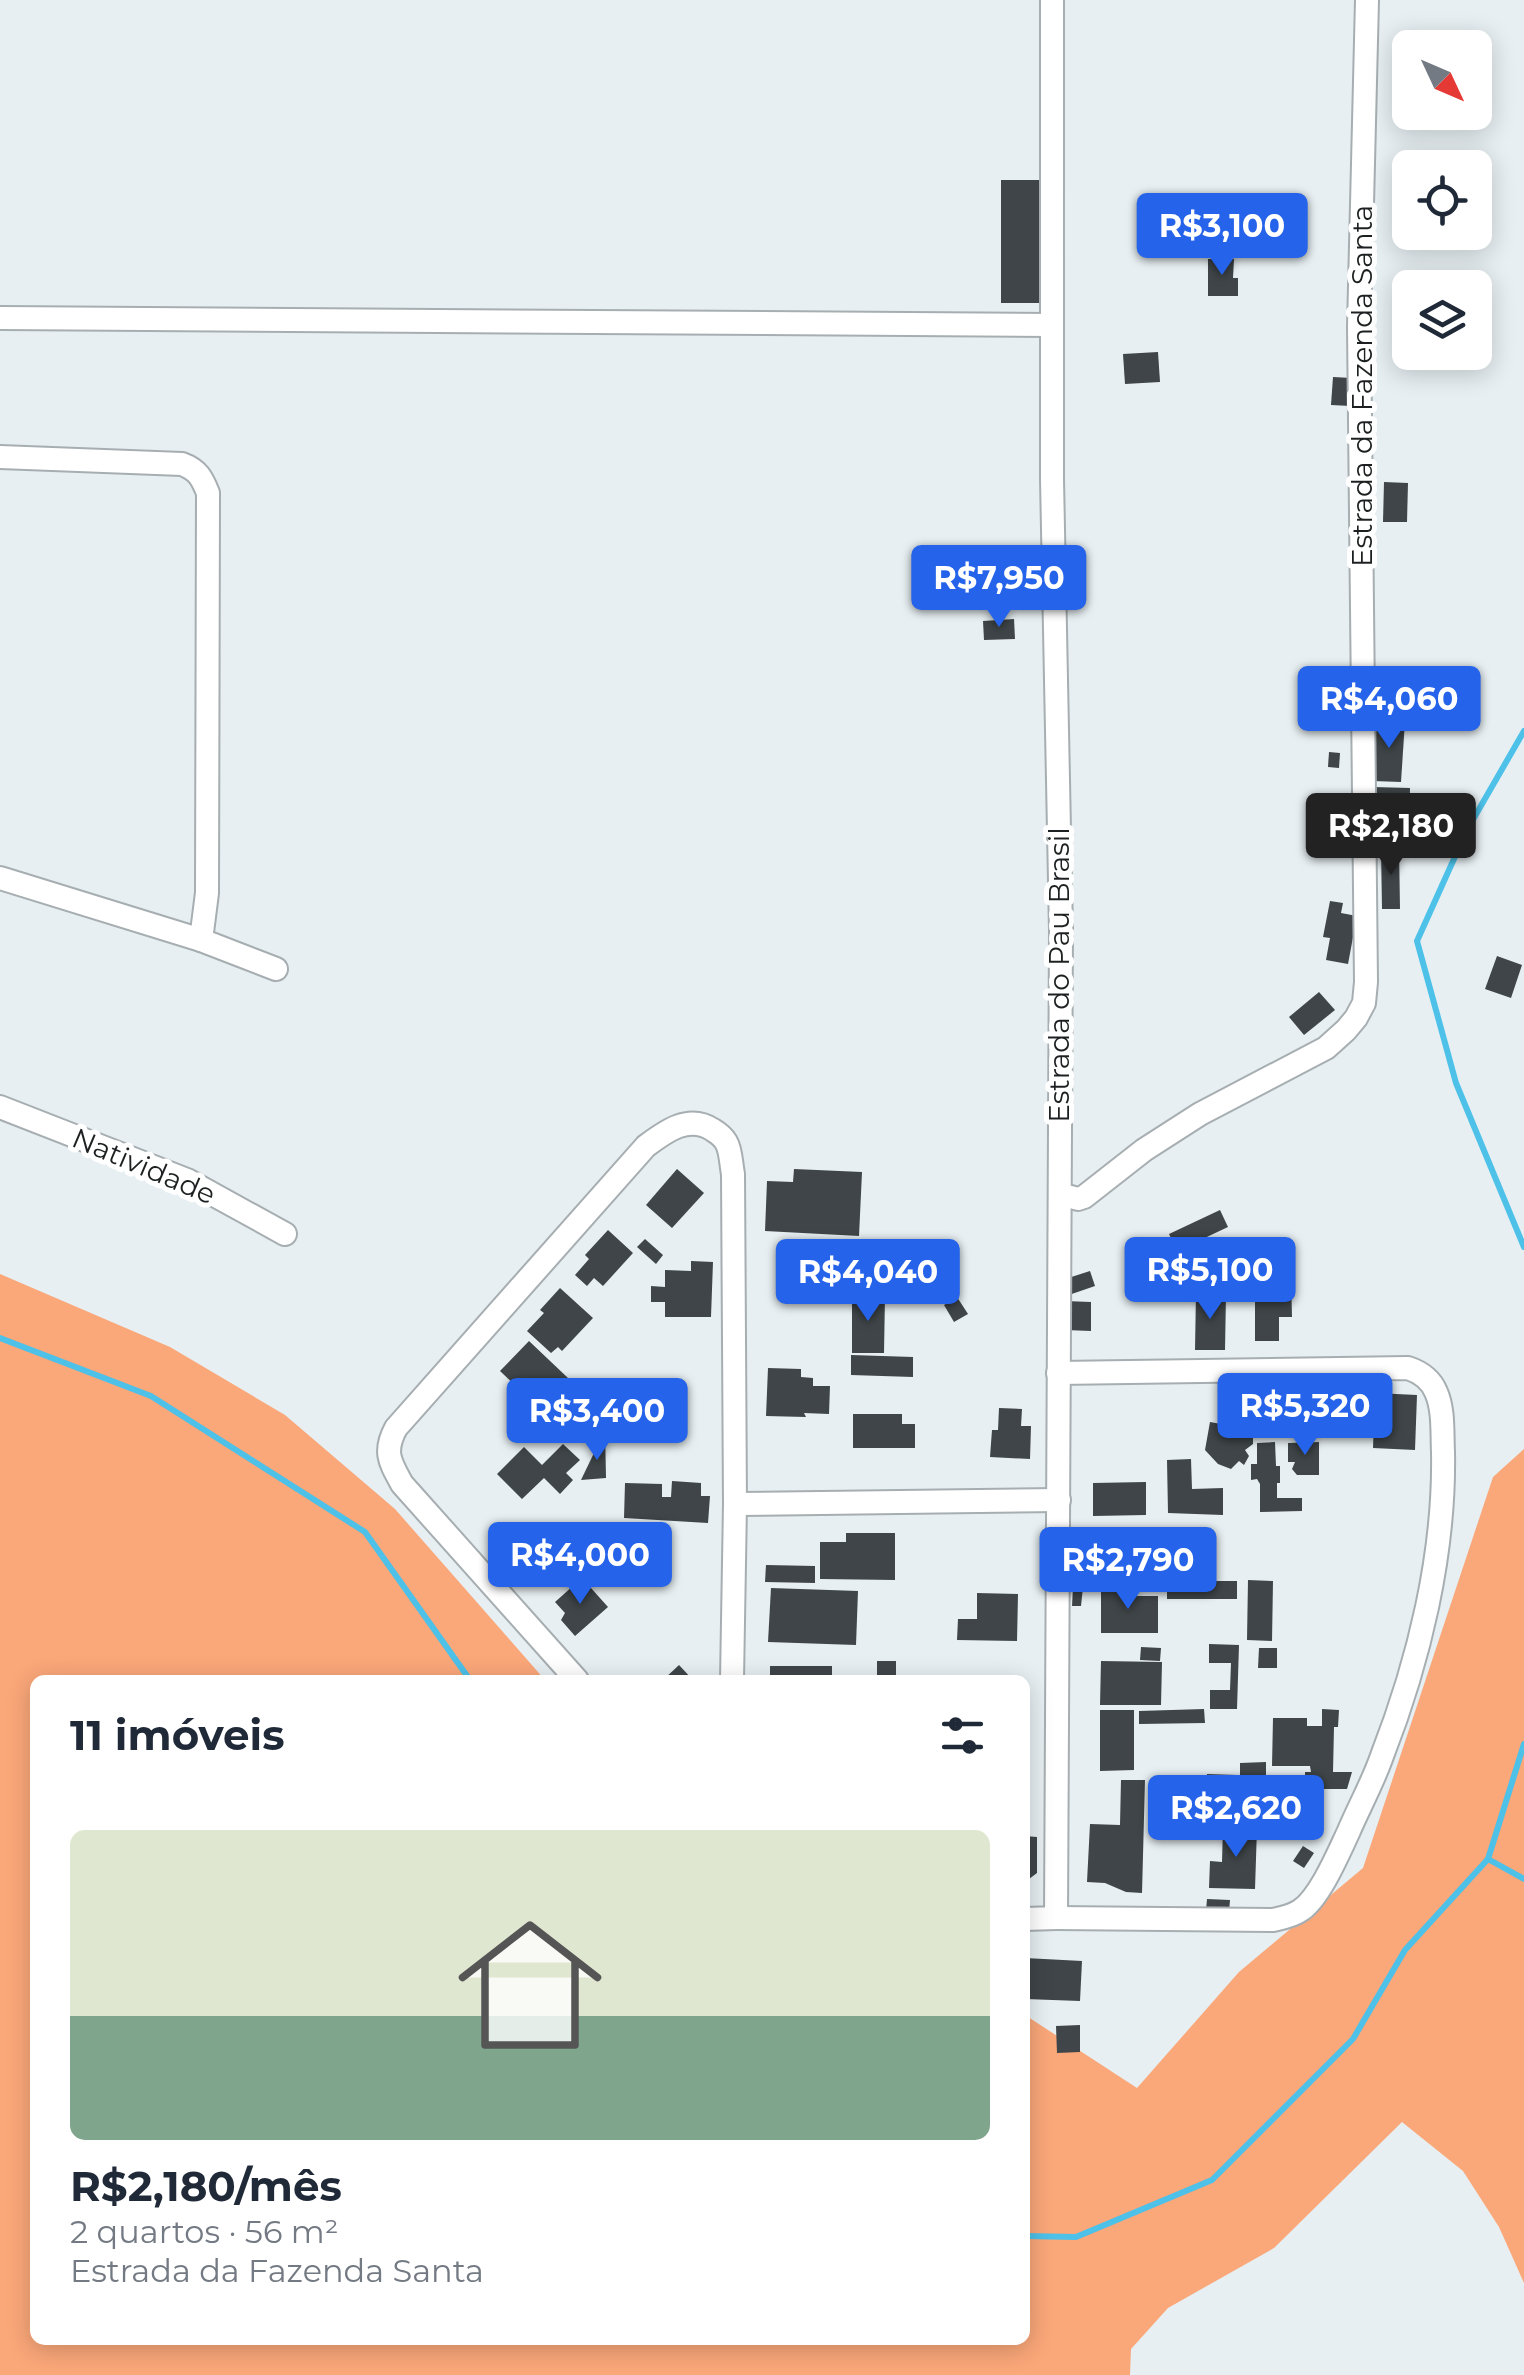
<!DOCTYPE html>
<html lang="pt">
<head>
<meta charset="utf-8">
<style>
  body { margin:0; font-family:Montserrat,sans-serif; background:#f6f6f7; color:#1f2937; height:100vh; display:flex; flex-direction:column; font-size:38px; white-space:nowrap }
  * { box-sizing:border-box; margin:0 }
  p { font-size:32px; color:#747a83 }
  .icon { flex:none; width:55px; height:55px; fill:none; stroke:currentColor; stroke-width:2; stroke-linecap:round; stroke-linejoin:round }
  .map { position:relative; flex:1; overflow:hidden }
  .details { position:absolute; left:30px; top:1675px; width:1000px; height:670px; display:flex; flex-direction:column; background:#fff; border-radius:15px; box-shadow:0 5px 25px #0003 }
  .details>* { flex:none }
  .needle { width:65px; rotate:134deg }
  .buttons { position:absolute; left:1392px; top:30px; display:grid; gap:20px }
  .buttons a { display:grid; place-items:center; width:100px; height:100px; border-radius:15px; background:#fff; box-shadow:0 5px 25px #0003; font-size:50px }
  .price { position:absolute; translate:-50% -85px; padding:0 22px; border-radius:10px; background:#2563eb; color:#fff; font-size:32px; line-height:65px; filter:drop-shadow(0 2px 5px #0008) }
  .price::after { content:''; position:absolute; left:50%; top:60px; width:30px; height:22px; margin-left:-15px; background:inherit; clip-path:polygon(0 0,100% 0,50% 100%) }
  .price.current { background:#222; color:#fff }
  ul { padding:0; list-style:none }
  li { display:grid; align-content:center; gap:20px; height:530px; padding:0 40px }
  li+li { border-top:2px solid #e0e1e3 }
  li span { display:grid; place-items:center; height:310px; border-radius:15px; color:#555 }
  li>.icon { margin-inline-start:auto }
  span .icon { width:180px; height:180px; fill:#fffc; stroke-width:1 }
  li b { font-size:42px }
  h2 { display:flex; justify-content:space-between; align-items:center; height:120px; padding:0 40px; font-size:42px }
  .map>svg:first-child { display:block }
</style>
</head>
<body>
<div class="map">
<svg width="1524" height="2375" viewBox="0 0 1524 2375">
  <rect width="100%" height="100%" fill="#e7eff2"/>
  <!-- forest -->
  <path fill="#faa779" d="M0,1274L170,1347L285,1415L395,1509L545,1680H35V2340H1025V2015L1137,2088L1239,1972L1363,1868L1493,1477L1524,1449V2283L1499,2227L1463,2171L1402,2122L1274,2248L1168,2308L1131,2349L1130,2375H0Z"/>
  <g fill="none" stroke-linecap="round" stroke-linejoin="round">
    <!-- stream -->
    <g stroke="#4dc1e8" stroke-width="6">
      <path d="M1524,731L1467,830L1417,941L1456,1083L1524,1247"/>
      <path d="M0,1338L151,1396L365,1532L470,1680"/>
      <path d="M1488,1859L1524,1879"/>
      <path d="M1025,2236L1076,2237L1212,2180L1353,2039L1405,1950L1488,1859L1524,1744"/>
    </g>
  </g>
  <!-- building -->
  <g fill="#3f4548">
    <path d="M1001,180H1043L1042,303H1001Z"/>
    <path d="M1208,259H1234L1233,278H1238V296H1208Z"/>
    <path d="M1158,352L1160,382L1125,384L1123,354Z"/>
    <path d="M1333,377L1352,378L1351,406L1331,405Z"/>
    <path d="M1384,482L1408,483L1407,522H1383Z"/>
    <path d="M1014,619L1015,639L984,640L983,621Z"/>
    <path d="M1377,719L1405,721L1401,782L1373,781Z"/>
    <path d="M1329,752L1340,753L1339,768L1328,767Z"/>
    <path d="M1373,787L1410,788L1409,831L1372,830Z"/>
    <path d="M1399,847L1400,909H1382L1381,848Z"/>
    <path d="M1330,901L1343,903L1341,913L1357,916L1348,964L1326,960L1330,938L1323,937Z"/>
    <path d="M1497,956L1522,965L1511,998L1485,989Z"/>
    <path d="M1319,992L1335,1010L1304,1035L1289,1017Z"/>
    <path d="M677,1169L704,1193L672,1228L646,1205Z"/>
    <path d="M794,1169L862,1172L859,1236L765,1231L767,1181L793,1182Z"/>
    <path d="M1220,1210L1228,1227L1177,1251L1169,1234Z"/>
    <path d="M608,1230L633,1253L603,1286L594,1278L587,1286L575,1275L589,1259L585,1255Z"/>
    <path d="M645,1239L663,1255L656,1264L637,1247Z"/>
    <path d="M691,1261L713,1262L711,1317H665V1302H651V1286L665,1287V1270L691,1271Z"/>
    <path d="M1090,1271L1095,1286L1063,1297L1062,1280Z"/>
    <path d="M1255,1277H1291L1292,1317H1279V1341H1255Z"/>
    <path d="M560,1288L593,1318L562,1351L558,1347L551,1353L527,1331L544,1313L540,1310Z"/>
    <path d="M1196,1293H1226L1225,1350H1195Z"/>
    <path d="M852,1295H885L884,1353H852Z"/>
    <path d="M957,1297L968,1314L954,1322L944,1305Z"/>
    <path d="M1065,1301L1091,1302V1331L1065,1330Z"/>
    <path d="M529,1341L568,1378L545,1402L524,1382L518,1388L500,1371Z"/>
    <path d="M851,1355L913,1357V1377L851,1375Z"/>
    <path d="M768,1368L801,1369V1377L813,1378V1386H830L829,1414L804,1413L806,1417L766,1416Z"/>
    <path d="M1375,1393L1417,1395L1415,1450L1373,1448Z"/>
    <path d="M999,1408L1022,1409L1021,1426H1031L1030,1459L990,1457L992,1430H998Z"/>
    <path d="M1238,1410L1244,1412V1418H1253V1444L1245,1450L1249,1456L1244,1465L1239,1461L1231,1469L1218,1464L1205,1450L1210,1422L1221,1424L1223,1412Z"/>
    <path d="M853,1414H902V1424H915V1448H853Z"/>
    <path d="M605,1430L606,1478L581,1480Z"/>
    <path d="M1275,1442L1276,1466H1280V1483H1277V1498H1302V1511L1260,1512V1484L1257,1479L1251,1480V1464H1257V1443Z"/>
    <path d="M1319,1442V1475H1297L1292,1469L1295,1462H1288V1443Z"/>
    <path d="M563,1444L580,1460L566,1473L573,1480L560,1494L544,1478L522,1499L497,1474L524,1447L542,1465Z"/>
    <path d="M1191,1459L1192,1489L1223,1488V1515L1168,1513L1167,1460Z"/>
    <path d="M672,1481L701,1483V1496H710L708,1523L624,1518L625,1483L662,1484V1497H671Z"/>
    <path d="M1146,1482V1515L1093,1516V1483Z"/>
    <path d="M846,1533H895V1580L820,1579V1542H846Z"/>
    <path d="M644,1540H656L655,1546L671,1547L670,1574L661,1573L644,1555Z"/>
    <path d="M766,1565L815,1566V1583L765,1582Z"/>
    <path d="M582,1578L608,1607L575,1636L561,1620L565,1613L555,1602Z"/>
    <path d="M1248,1580L1273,1581L1272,1641L1247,1640Z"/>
    <rect x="1167" y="1581" width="70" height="18"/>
    <path d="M1101,1586H1131V1596H1158V1633H1101Z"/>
    <path d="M1073,1587H1083L1081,1606H1072Z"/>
    <path d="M771,1588L858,1591L856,1645L768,1642Z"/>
    <path d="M977,1593L1018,1594L1017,1641L957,1640L958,1619H977Z"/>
    <path d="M1209,1644L1239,1645L1237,1709H1210V1690H1230L1231,1663H1209Z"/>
    <path d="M1141,1647L1161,1648L1160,1661L1140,1660Z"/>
    <path d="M1259,1648H1277V1668H1258Z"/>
    <rect x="877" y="1661" width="19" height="19"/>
    <path d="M1101,1661L1162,1662L1161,1705H1100Z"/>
    <path d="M679,1665L693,1680H663Z"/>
    <rect x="770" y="1666" width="62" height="14"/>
    <path d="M1204,1709L1205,1723L1139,1724V1711Z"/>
    <path d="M1322,1709L1339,1710L1338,1727H1334L1333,1772H1352L1347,1789H1305V1772H1311L1310,1766H1272L1273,1718H1307V1726H1322Z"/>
    <path d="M1100,1710H1134V1770L1100,1771Z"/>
    <path d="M1266,1762V1775L1240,1776V1763Z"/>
    <path d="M1207,1774L1237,1775L1235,1814L1205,1812Z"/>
    <path d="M1121,1780H1145L1142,1893L1126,1892L1105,1883L1087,1882L1090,1824L1120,1825Z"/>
    <path d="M1307,1794L1309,1829L1275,1830V1795Z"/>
    <path d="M1223,1827L1257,1828L1255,1889L1209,1888L1210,1861L1222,1862Z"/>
    <path d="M1025,1836L1037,1837V1873L1025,1882Z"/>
    <path d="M1303,1846L1314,1853L1304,1868L1293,1861Z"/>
    <path d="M1207,1899L1230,1900L1229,1912L1206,1911Z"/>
    <path d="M1025,1958L1082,1961L1080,2001L1025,1999Z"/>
    <path d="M1080,2025V2052L1057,2053L1056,2026Z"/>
  </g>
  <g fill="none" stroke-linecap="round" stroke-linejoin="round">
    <!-- minor casing -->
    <g stroke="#a7aeb1" stroke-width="26">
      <g id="minor">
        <path d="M0,318L1051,325"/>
        <path d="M0,457L182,464C198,470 202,478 208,493L207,893L201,940"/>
        <path d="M0,878L201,940L276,969"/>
        <path d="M0,1107L187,1180L285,1234"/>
        <path d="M1060,1194L1078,1199L1084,1197L1144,1150L1200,1114L1326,1048L1346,1030L1356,1018L1364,1003L1366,982L1359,327L1367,0"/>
        <path d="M735,1504L1059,1500"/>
        <path d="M577,1680L402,1484C390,1462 383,1452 396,1428L646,1146C666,1131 689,1114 713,1130C718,1133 723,1137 726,1142C731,1150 731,1164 733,1174L735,1504L732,1680"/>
        <path d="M1056,1918L1273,1920C1282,1918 1293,1916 1301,1910C1320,1897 1338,1854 1348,1833C1359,1807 1373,1782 1382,1756C1419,1661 1445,1554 1443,1452C1442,1433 1444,1410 1436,1392C1431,1380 1420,1372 1408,1368L1058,1373"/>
        <path d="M1025,1919L1056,1918L1061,931L1052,479V0"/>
      </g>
    </g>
    <!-- minor -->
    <use href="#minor" stroke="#fff" stroke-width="22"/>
  </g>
  <g text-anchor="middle" stroke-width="10" stroke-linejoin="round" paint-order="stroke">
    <!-- street labels -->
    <g font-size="28" fill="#1d2021" stroke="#fff">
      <text transform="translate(1362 386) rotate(-90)" y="10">Estrada da Fazenda Santa</text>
      <text transform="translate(1059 975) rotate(-90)" y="10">Estrada do Pau Brasil</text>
      <text transform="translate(144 1166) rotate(23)" y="10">Natividade</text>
    </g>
  </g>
</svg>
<div class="buttons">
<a><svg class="needle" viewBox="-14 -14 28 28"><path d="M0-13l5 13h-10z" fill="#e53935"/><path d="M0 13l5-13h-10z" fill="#747a83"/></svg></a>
<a><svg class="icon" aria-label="locate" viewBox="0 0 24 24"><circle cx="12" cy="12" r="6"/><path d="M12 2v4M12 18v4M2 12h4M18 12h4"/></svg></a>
<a><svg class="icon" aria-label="layers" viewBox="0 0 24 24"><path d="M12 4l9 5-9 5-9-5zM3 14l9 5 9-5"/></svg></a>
</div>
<b class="price" style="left:1222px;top:278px">R$3,100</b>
<b class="price" style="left:999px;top:630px">R$7,950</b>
<b class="price" style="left:1389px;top:751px">R$4,060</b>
<b class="price current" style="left:1391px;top:878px">R$2,180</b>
<b class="price" style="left:1210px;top:1322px">R$5,100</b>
<b class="price" style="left:868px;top:1324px">R$4,040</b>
<b class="price" style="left:1305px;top:1458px">R$5,320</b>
<b class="price" style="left:597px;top:1463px">R$3,400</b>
<b class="price" style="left:580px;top:1607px">R$4,000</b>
<b class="price" style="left:1128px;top:1612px">R$2,790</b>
<b class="price" style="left:1236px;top:1860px">R$2,620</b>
<section class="details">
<h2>11 imóveis<svg class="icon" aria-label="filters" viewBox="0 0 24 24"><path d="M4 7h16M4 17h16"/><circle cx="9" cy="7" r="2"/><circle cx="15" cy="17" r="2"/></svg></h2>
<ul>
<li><span style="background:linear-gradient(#dfe7d0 60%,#7fa58c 0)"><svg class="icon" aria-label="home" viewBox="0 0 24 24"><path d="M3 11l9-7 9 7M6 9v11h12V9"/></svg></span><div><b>R$2,180/mês</b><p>2 quartos · 56 m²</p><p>Estrada da Fazenda Santa</p></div></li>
</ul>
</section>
</div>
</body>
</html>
